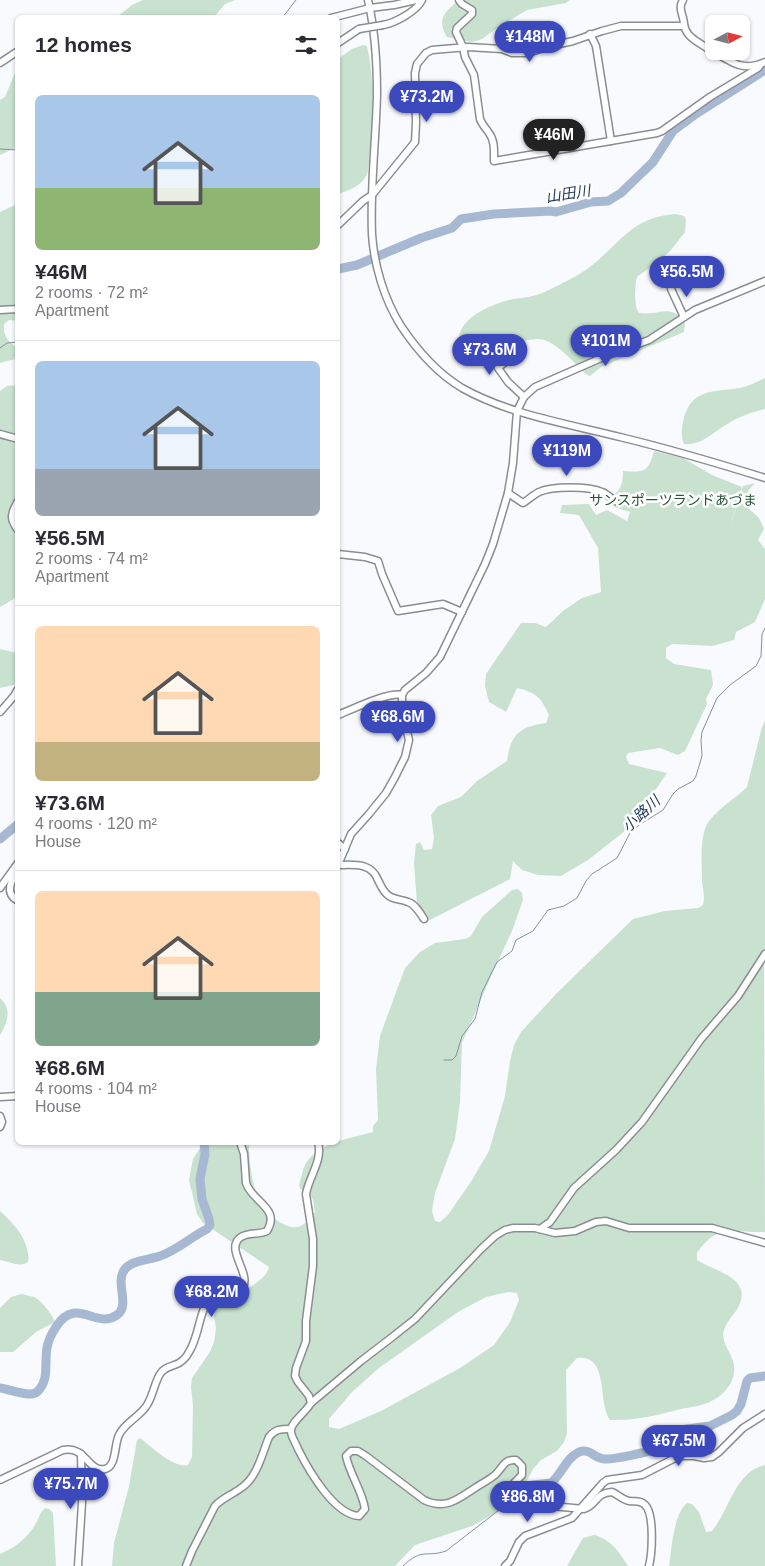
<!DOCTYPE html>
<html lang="en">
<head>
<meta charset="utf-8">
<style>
  body { margin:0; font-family:Arial,"Noto Sans JP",sans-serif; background:#f2f2f3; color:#2b2b33; height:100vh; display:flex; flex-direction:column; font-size:19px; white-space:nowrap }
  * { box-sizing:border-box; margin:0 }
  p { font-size:16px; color:#7c7c81 }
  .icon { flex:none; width:28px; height:28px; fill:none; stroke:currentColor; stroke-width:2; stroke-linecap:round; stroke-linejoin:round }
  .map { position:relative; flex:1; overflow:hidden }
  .sheet { position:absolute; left:15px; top:15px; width:325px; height:1130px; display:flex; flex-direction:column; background:#fff; border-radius:8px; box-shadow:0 1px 4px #0004 }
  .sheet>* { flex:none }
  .needle { width:32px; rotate:83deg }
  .tools { position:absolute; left:705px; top:15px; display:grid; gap:10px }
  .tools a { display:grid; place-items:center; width:45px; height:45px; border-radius:8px; background:#fff; box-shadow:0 1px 4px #0004; font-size:25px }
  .price { position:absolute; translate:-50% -42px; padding:0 11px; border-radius:18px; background:#3b49bc; color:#fff; font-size:16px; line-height:32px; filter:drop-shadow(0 1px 2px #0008) }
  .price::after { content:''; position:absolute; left:50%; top:30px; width:15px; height:11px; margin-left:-8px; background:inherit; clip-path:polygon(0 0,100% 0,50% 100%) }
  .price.selected { background:#222; color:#fff }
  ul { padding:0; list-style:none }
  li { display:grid; align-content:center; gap:10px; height:265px; padding:0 20px }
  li+li { border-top:1px solid #e1e1e2 }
  li span { display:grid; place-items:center; height:155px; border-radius:8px; color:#555 }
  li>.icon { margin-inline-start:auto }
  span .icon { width:90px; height:90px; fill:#fffc; stroke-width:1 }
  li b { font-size:21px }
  h2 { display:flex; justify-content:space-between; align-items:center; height:60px; padding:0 20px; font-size:21px }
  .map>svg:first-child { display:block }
</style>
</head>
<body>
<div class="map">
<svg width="765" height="1566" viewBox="0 0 765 1566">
  <rect width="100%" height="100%" fill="#f8fafe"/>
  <!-- green -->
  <g fill="#c8e2cf" fill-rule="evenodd">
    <path d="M143,0H235L225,4L214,17H117L132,5Z"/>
    <path d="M460,0H570L566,3L527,10L500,26L482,39L472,42L447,37C436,20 445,10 460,0Z"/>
    <path d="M363,45L367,46C375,81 374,121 369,157C369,163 369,171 366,176C361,186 348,191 338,194V59L352,49Z"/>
    <path d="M17,68V147L0,155V100L5,97Z"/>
    <path d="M17,204V321L9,320L4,324C3,336 8,341 17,348V355L15,359L0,363V212Z"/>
    <path d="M676,214L684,216L686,220L685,232L671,250L658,262L638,276L636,280L635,295L636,307L639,313C659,316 671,302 685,323L684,332L601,367L590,376C585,375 583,370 579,367C568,357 553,339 538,339C519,339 473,359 459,344C456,321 484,308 502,302C517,297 530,299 547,291C560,284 575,278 587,269C620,245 630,217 676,214Z"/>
    <path d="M765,378V409C752,412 740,416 729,423C714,431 702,446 684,444C680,434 682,427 684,418C692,388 715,392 740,388C749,386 757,382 765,378Z"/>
    <path d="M17,385V597L0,607V391L7,386Z"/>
    <path d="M654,451L683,458L712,475L742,487L729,531L743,486L755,483L748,491L746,499L748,508L759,518L764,529L758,540L765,549V599L755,622L736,632L734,640L712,646L672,644L666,648V658L674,664L711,670L713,685L706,699L707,704L685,751L678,755L660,748L628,753L626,757L629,764L667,773L654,792L644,801L639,820L588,860L561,876L538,875L522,870L513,861L510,879L428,921L417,904L414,863L416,844L420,842L424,850L432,849L434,838L431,815L438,806L461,797L477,781L507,761C511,734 519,727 546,723L549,715C541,697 535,692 517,688L506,712L489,702L485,686L486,674L521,623H535L546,627L563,611L582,598L601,592L598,548L579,515L560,513L562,505L589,504L596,515L607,510L627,521L630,512L614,507L613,495C622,490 623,480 623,471C645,472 648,473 654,451Z"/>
    <path d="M0,649L17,653L18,684L0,688Z"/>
    <path d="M765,721V951L764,956L765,1232C733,1233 718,1222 697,1253V1260C715,1272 757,1278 736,1311C731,1317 724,1326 723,1334C723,1348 737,1358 734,1373C732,1387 720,1398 707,1403C700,1406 690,1407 681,1409C658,1415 634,1421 610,1420C597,1402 610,1354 577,1358L566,1370L567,1433L564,1442L557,1451L541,1460L533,1469L521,1492L510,1505L472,1526L415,1545L395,1566H112L114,1543L129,1486L137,1440L140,1438C151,1446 174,1469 188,1465L192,1457L193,1406L191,1387L192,1378L210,1352L214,1342L216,1328L214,1317L217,1305C231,1297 266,1283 269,1267L203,1223L197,1214L189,1180L193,1159L203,1143H249C249,1163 252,1185 260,1204C264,1213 287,1230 298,1227C305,1225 312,1217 315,1212L313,1200L309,1192L300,1189C298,1183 301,1179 302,1174C308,1144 348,1139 373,1132V1126L378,1120L376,1069L380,1036L405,968L420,952L435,943L465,939L471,936L482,917L512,890L518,889L522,893L523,900L512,931L492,974L462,1043L460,1102L455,1139L435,1193L432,1211L435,1221L440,1222L448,1215L472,1180L489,1151L505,1096L510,1061L514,1045L521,1032L557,993L633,919L665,911L698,908L703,905C705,897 703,889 702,882C702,865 699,834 709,821C720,807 735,799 747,787L762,727ZM508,1292L517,1293L519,1300L510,1322L494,1345L460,1368L381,1411L339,1429L329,1427V1419L352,1392L379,1368L458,1312L486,1297Z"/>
    <path d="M0,998C12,1009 8,1022 0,1035Z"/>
    <path d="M0,1211C13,1223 26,1236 28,1254C29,1259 29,1263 24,1264C17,1266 7,1261 0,1260Z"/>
    <path d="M22,1294C25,1295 30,1296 34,1297C41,1300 52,1314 55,1322L36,1332L13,1352H0V1308L11,1297Z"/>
    <path d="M765,1465V1566H669C672,1548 673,1515 687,1503L692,1504L699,1512L706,1532L712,1531C729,1511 735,1471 765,1465Z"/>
    <path d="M45,1508L49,1509L53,1513L56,1566H0V1554C14,1548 27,1539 35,1525C39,1519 39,1513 45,1508Z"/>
    <path d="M594,1535C611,1539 619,1552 628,1566H567L583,1538Z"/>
  </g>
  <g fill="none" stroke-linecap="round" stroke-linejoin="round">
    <!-- stream -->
    <g stroke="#8592a4" stroke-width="1">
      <path d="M282,18L296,0"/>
      <path d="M0,149L18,150"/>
      <path d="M0,348L7,343L18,342"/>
      <path d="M444,1060H452L456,1056L462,1036L475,1019L482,992L497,962L512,951L516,940L533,931L548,910L564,906L577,898L586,881L592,874L617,858L630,833L639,825L663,810L673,794L678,789L693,781L696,776L702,756L701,740L702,732L717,698L730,685L756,666L761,656L762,634L765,628"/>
      <path d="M403,1566C423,1547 425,1558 446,1551L512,1500"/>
    </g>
    <!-- river -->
    <g stroke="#a7b9d2" stroke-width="9">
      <path d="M338,269L357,265L421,238L452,228L461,219L494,214L550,211L556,212L591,202L608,201L621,193L653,162L673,131L696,114L765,70"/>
      <path d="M0,839L18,824"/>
      <path d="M0,1388C9,1389 30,1398 37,1392C50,1380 44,1363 47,1348C48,1341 52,1333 56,1327C76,1295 96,1330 117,1315C131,1305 114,1282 125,1269C132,1260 150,1260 160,1256C176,1251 191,1237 207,1229L210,1225L209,1219L202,1199L200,1179L205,1154L204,1142"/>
      <path d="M513,1499L533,1485L551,1483C561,1475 566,1458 579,1452C590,1448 594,1458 604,1459C612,1460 650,1452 657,1448C664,1444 666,1436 672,1431L710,1426L732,1415L737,1411L741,1404L747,1381L750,1378L765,1376"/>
    </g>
    <!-- minor casing -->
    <g stroke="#8a8d93" stroke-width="9">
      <g id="minor">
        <path d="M368,0C375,30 377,63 377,94C376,140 370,187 372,234C374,265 384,299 401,326C417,350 437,373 462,388C508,414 568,424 620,437C669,449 717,463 765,478"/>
        <path d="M459,0L462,4L472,10V14L457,28L456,32L463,47L465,57L474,75L480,119C482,125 486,128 489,133C495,141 494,151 494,161L657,133L662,131L710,97L758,68L760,65"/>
        <path d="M683,0C679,7 681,10 683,18C685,25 683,29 689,35C695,42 730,62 739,65C747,67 757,66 765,62"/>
        <path d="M331,18L370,8L394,5L416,0"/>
        <path d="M383,25C395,23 417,11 422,0"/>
        <path d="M590,34L596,46L611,141"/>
        <path d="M338,43L359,29"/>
        <path d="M0,63L18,51"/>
        <path d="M338,225L363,201L372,195L415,142L416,123L415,73L417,64L426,53L432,50L468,47L502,49L512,53H528L546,47L573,41L602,31L621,26H683"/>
        <path d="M671,289L684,317"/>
        <path d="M0,310L18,309"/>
        <path d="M514,355L498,368L508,382L524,397"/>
        <path d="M0,434L18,439"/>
        <path d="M508,493L523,503C528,500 533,495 539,492C552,486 589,486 602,492C607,494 611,498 615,501"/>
        <path d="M18,501C11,513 9,519 18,530"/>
        <path d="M338,554L365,557L378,561L382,574L398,611L443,604L462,612"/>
        <path d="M0,712L14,696L18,689"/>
        <path d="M338,715C351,710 389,691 402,695"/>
        <path d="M338,843L345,849"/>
        <path d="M338,865L351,834L369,814L386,793L395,777L405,757L409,740L402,711V695L405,690L426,673L440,657L485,564L493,544L508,493L513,463L517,411L524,397L535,387L608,355L649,340L695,310L765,281"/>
        <path d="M338,865C354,865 371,862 378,880C381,886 383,892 389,896C395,900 401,899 408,902C415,904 420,913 424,919"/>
        <path d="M18,871C11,881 4,893 18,901"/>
        <path d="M0,888L18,863"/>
        <path d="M0,1097L18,1096"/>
        <path d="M0,1116L2,1122L0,1127"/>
        <path d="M540,1229L550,1222L574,1188L616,1150L642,1122L701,1039L738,996L765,954"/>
        <path d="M311,1403L309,1396L298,1382L295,1376L296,1368L306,1341V1321L313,1266V1239L306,1194C309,1176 323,1161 318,1142"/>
        <path d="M0,1480L63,1450C86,1445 88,1473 105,1469C117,1466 114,1444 119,1435C125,1422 140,1417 147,1405C153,1396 154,1384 160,1374C165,1366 172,1367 179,1363C184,1360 187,1356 189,1352C200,1335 198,1311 212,1296C222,1286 237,1296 243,1287C251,1273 224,1248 241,1237C249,1232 259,1235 267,1231C281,1208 252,1202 246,1183L244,1154L240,1142"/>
        <path d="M78,1566L82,1503L81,1454"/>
        <path d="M186,1566L192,1551L215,1506C222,1498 232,1495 241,1488C257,1478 262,1454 269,1437C275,1429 281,1429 290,1429"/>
        <path d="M505,1566L510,1561L519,1542L525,1536L572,1518L603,1483L607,1480L642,1475L679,1456H694L704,1458L712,1457L719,1452L743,1428L765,1414"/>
        <path d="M649,1566C652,1554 655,1512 644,1504C639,1500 635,1502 629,1501C623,1500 617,1494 612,1492C595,1493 597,1505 584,1509L519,1503L511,1494L513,1484L522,1475V1466L516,1460C503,1459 503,1468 495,1475C489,1480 481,1484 475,1488C457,1500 445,1510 424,1500L366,1456L358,1451H351L346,1456C350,1475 362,1490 365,1509L359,1516C334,1515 308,1469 298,1449C296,1443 291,1437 291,1431C290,1423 307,1411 311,1403L361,1361L391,1338L415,1319L481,1249L495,1236L505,1230L513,1228H535L555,1233L575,1231L596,1222L606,1221L629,1228H712L765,1243"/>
      </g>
    </g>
    <!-- minor -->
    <use href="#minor" stroke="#fff" stroke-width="6"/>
    <!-- minor-bridge casing -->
    <g stroke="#8a8d93" stroke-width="9" stroke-linecap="butt">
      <path id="minor-bridge" d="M359,29L383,25"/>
    </g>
    <!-- minor-bridge -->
    <use href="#minor-bridge" stroke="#fff" stroke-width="6"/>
  </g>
  <g text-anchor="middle" stroke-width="5" stroke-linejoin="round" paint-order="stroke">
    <!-- park labels -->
    <g font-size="14" fill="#275538" stroke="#fff">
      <text x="673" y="505">サンスポーツランドあづま</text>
    </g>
    <!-- water labels -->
    <g font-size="15" font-style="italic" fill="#1d365a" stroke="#fff">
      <text transform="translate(568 194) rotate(-9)" y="5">山田川</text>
      <text transform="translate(641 814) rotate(-43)" y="5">小路川</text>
    </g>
  </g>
</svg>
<div class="tools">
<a><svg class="needle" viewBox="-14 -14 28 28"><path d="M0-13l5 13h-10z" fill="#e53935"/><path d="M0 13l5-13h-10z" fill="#7c7c81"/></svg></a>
</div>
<b class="price" style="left:530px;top:63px">¥148M</b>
<b class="price" style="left:427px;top:123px">¥73.2M</b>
<b class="price selected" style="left:554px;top:161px">¥46M</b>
<b class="price" style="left:687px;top:298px">¥56.5M</b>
<b class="price" style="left:606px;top:367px">¥101M</b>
<b class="price" style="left:490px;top:376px">¥73.6M</b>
<b class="price" style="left:567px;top:477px">¥119M</b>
<b class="price" style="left:398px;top:743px">¥68.6M</b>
<b class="price" style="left:212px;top:1318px">¥68.2M</b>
<b class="price" style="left:679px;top:1467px">¥67.5M</b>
<b class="price" style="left:71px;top:1510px">¥75.7M</b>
<b class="price" style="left:528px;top:1523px">¥86.8M</b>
<section class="sheet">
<h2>12 homes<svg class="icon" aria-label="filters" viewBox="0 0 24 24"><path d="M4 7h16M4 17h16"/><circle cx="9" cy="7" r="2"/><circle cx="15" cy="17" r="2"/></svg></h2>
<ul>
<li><span style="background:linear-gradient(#a9c7e8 60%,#8fb573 0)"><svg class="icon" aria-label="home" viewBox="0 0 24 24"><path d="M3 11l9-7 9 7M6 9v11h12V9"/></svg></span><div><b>¥46M</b><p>2 rooms · 72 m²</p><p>Apartment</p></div></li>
<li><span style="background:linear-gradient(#a9c7e8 70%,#9aa5b1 0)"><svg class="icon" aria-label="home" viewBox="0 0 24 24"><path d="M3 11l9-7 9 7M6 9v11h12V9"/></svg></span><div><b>¥56.5M</b><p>2 rooms · 74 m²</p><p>Apartment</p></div></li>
<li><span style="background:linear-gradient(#ffd9b3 75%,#c2b280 0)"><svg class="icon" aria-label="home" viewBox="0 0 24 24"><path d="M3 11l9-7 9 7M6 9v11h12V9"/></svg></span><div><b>¥73.6M</b><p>4 rooms · 120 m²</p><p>House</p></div></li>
<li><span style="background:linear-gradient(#ffd9b3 65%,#7fa58c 0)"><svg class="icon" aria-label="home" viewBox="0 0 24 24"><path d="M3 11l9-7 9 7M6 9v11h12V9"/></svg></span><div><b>¥68.6M</b><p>4 rooms · 104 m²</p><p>House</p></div></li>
</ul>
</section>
</div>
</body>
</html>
